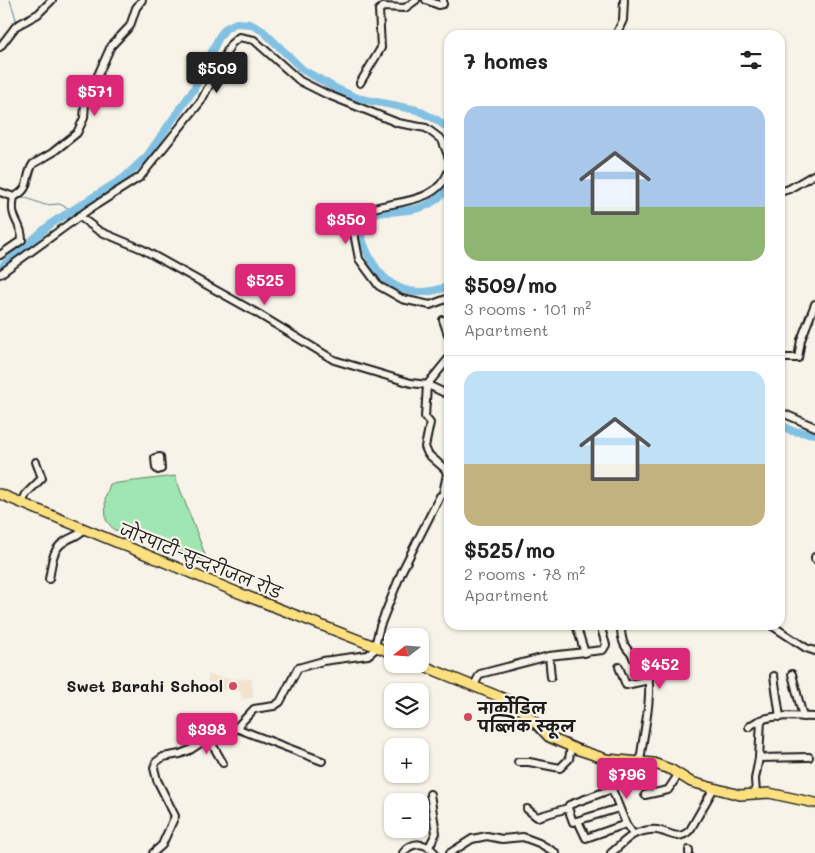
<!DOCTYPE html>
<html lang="en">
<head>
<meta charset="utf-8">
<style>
  body { margin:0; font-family:Mali,"Playpen Sans Deva",sans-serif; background:#f2f2f2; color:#222; height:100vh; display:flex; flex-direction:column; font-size:19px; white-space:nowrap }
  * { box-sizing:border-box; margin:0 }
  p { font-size:16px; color:#767676 }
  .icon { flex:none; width:28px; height:28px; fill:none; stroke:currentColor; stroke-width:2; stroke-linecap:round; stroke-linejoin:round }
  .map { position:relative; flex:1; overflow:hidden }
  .sheet { position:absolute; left:444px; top:30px; width:341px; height:600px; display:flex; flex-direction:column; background:#fff; border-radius:15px; box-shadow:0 1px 4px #0004 }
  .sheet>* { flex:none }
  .needle { width:32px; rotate:253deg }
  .controls { position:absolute; left:384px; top:628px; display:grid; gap:10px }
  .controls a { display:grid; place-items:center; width:45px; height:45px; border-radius:10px; background:#fff; box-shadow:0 1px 4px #0004; font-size:25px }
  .price { position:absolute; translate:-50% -42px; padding:0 11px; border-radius:5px; background:#db2777; color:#fff; font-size:16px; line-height:32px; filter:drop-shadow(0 1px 2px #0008) }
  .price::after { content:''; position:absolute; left:50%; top:30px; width:15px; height:11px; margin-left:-8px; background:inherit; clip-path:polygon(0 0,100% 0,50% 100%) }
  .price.on { background:#222; color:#fff }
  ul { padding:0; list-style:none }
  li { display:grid; align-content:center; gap:10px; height:265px; padding:0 20px }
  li+li { border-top:1px solid #e0e0e0 }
  li span { display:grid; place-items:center; height:155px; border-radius:15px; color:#555 }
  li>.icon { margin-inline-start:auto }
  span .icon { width:90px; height:90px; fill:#fffc; stroke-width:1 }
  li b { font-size:21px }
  h2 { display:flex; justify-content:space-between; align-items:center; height:60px; padding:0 20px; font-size:21px }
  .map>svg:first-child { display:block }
</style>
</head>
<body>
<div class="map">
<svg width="815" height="853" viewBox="0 0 815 853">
  <rect width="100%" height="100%" fill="#f7f3e8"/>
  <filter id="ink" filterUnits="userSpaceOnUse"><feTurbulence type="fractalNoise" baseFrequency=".02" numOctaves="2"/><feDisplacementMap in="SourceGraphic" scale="10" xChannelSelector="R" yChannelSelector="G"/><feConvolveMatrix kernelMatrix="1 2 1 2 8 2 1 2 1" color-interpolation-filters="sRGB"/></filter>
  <g filter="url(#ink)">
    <!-- built -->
    <path fill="#f1e3cf" d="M208,675L235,679H252L253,698L242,699L241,692L213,688L214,684L208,682Z"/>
    <!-- green -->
    <path fill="#9fe6b3" stroke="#5e8168" d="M175,476L206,557L205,561L130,532L114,530L106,520L105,499L110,484Z"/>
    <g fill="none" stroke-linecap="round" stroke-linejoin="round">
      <!-- stream -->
      <g stroke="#5a7f93" stroke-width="1">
        <path d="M0,42L16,19L10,0"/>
        <path d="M0,195L10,199"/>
        <path d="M17,199L26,198L45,205L59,204L73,210"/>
      </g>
      <!-- river -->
      <g stroke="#83c1e3" stroke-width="8">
        <path d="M449,187C419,224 391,202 361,220C358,232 363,243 368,254C385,290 413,300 449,286"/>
        <path d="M0,268L52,223L124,178L147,156L194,89L219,37L226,28L236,23L250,24L263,31L303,70L337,89L357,98L417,110L437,120L449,129"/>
        <path d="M780,424L792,431L815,434"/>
      </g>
      <!-- minor casing -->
      <g stroke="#1c1c1c" stroke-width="10">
        <g id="minor">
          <path d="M426,0L439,5L443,4V0"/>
          <path d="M616,35L623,20L624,0"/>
          <path d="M0,47L16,26L38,14L52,0"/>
          <path d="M360,83L381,48L379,10L383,7L405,8L416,0"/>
          <path d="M449,170C437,205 395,200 367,210C361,212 356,218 352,223L359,259L379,286L402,299L430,305L449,298"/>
          <path d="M0,192L14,197C32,188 24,178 33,164L52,153L77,133L84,118L85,104L111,46L130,26L136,8L142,0"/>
          <path d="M780,192L789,189L815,174"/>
          <path d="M79,216L99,231L142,249L255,312L334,360L411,383L428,385L449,395"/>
          <path d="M0,255L22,240C22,221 9,221 14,197"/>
          <path d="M0,274L88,210L140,177L201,101L231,44L239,37L254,40L300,81L326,94L398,123L426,128L442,140L449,158"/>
          <path d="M443,320L449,337"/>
          <path d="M780,358H798L801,340L815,304"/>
          <path d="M780,412L815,427"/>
          <path d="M160,457L161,469L158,470L156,468L155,458Z"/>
          <path d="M443,493L447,474L445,469L428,454L425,447L430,423L425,417L427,385L449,358"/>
          <path d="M22,503L26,494L42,478L36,462"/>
          <path d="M815,557V559"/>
          <path d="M49,579C52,566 51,550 64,542C72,536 78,537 84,529"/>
          <path d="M576,625L585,653"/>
          <path d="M621,625C620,656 639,653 647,674C654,691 642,741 640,762"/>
          <path d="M771,625L806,648L815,651"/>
          <path d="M375,646L380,626L402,571L440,496L449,493"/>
          <path d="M549,656L551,677"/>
          <path d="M633,658L678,653"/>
          <path d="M619,667L626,685L649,680"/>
          <path d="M792,674L803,717"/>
          <path d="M774,676L780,717"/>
          <path d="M473,687L480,674L549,656L603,650L606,645L600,625"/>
          <path d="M749,727C765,712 794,717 815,717"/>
          <path d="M236,728L322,761"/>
          <path d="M208,737L223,763"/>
          <path d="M759,758L809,757"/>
          <path d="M518,762H529L560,768L569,759L571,747"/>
          <path d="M756,794L755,779L759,758L761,720"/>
          <path d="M645,795L668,790L678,775"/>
          <path d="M619,808L573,822L568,808L569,805L612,789L626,824L633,834"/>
          <path d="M527,809L537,817L568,808"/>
          <path d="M578,821L586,838L626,824"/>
          <path d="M429,847L436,833L430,794"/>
          <path d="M689,850V853"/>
          <path d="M153,853L162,845L175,816L157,780L154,768L156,762L163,757L180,754L190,750L214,734L229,733L236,728L254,709L274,706L280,702L298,668L323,661L368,655L378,647"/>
          <path d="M403,853C412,841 426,842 435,853"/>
          <path d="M450,853L472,839L487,836L502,839L523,837L539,843L556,853"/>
          <path d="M611,853C619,847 628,836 637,833C643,831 650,829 657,830C670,832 678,842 690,830L714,788"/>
        </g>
      </g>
      <!-- major casing -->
      <g stroke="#1c1c1c" stroke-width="12">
        <g id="major">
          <path d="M0,494L239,593L392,653"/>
          <path d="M419,664L510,701L528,715L549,737L576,749L606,759L653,763L672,770L691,782L740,795L769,793L815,803"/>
        </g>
      </g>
      <!-- minor -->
      <use href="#minor" stroke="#f7f3e8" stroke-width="6"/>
      <!-- major -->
      <use href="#major" stroke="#fce080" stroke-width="9"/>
    </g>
  </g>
  <!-- markers -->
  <g fill="#d1495b" stroke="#f7f3e8" stroke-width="2">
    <circle cx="233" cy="686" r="5"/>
    <circle cx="468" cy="717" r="5"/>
  </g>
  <g text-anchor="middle" stroke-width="4.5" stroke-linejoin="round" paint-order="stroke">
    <!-- street labels -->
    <g font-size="16" fill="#1c1c1c" stroke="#f7f3e8">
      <text transform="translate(201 561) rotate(22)" y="6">जोरपाटी-सुन्दरीजल रोड</text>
    </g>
    <!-- poi labels -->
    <g font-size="16" font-weight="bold" fill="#1c1c1c" stroke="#f7f3e8" text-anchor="end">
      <text x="223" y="692">Swet Barahi School</text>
      <text x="478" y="714" text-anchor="start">नार्कोडिल<tspan x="478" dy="18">पब्लिक स्कूल</tspan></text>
    </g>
  </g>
</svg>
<div class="controls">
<a><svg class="needle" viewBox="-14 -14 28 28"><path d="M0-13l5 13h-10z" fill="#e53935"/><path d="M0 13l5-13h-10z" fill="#767676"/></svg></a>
<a><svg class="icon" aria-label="layers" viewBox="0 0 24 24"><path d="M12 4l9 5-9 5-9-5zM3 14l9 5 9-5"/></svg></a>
<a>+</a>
<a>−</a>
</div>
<b class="price on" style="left:217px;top:94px">$509</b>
<b class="price" style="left:95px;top:117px">$571</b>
<b class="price" style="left:346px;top:245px">$350</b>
<b class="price" style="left:265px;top:306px">$525</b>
<b class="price" style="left:660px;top:690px">$452</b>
<b class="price" style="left:207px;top:755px">$398</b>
<b class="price" style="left:627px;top:800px">$796</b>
<section class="sheet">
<h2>7 homes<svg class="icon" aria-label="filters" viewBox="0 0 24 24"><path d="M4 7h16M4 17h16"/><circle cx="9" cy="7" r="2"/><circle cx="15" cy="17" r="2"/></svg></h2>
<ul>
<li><span style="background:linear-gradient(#a9c7e8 65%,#8fb573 0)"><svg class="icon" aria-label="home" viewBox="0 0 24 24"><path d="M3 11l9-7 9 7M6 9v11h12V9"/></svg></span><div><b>$509/mo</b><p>3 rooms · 101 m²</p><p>Apartment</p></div></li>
<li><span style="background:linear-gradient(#bfe0f5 60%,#c2b280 0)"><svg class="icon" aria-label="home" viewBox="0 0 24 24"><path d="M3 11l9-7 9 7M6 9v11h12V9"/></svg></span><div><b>$525/mo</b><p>2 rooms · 78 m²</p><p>Apartment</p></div></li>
</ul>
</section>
</div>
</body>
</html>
